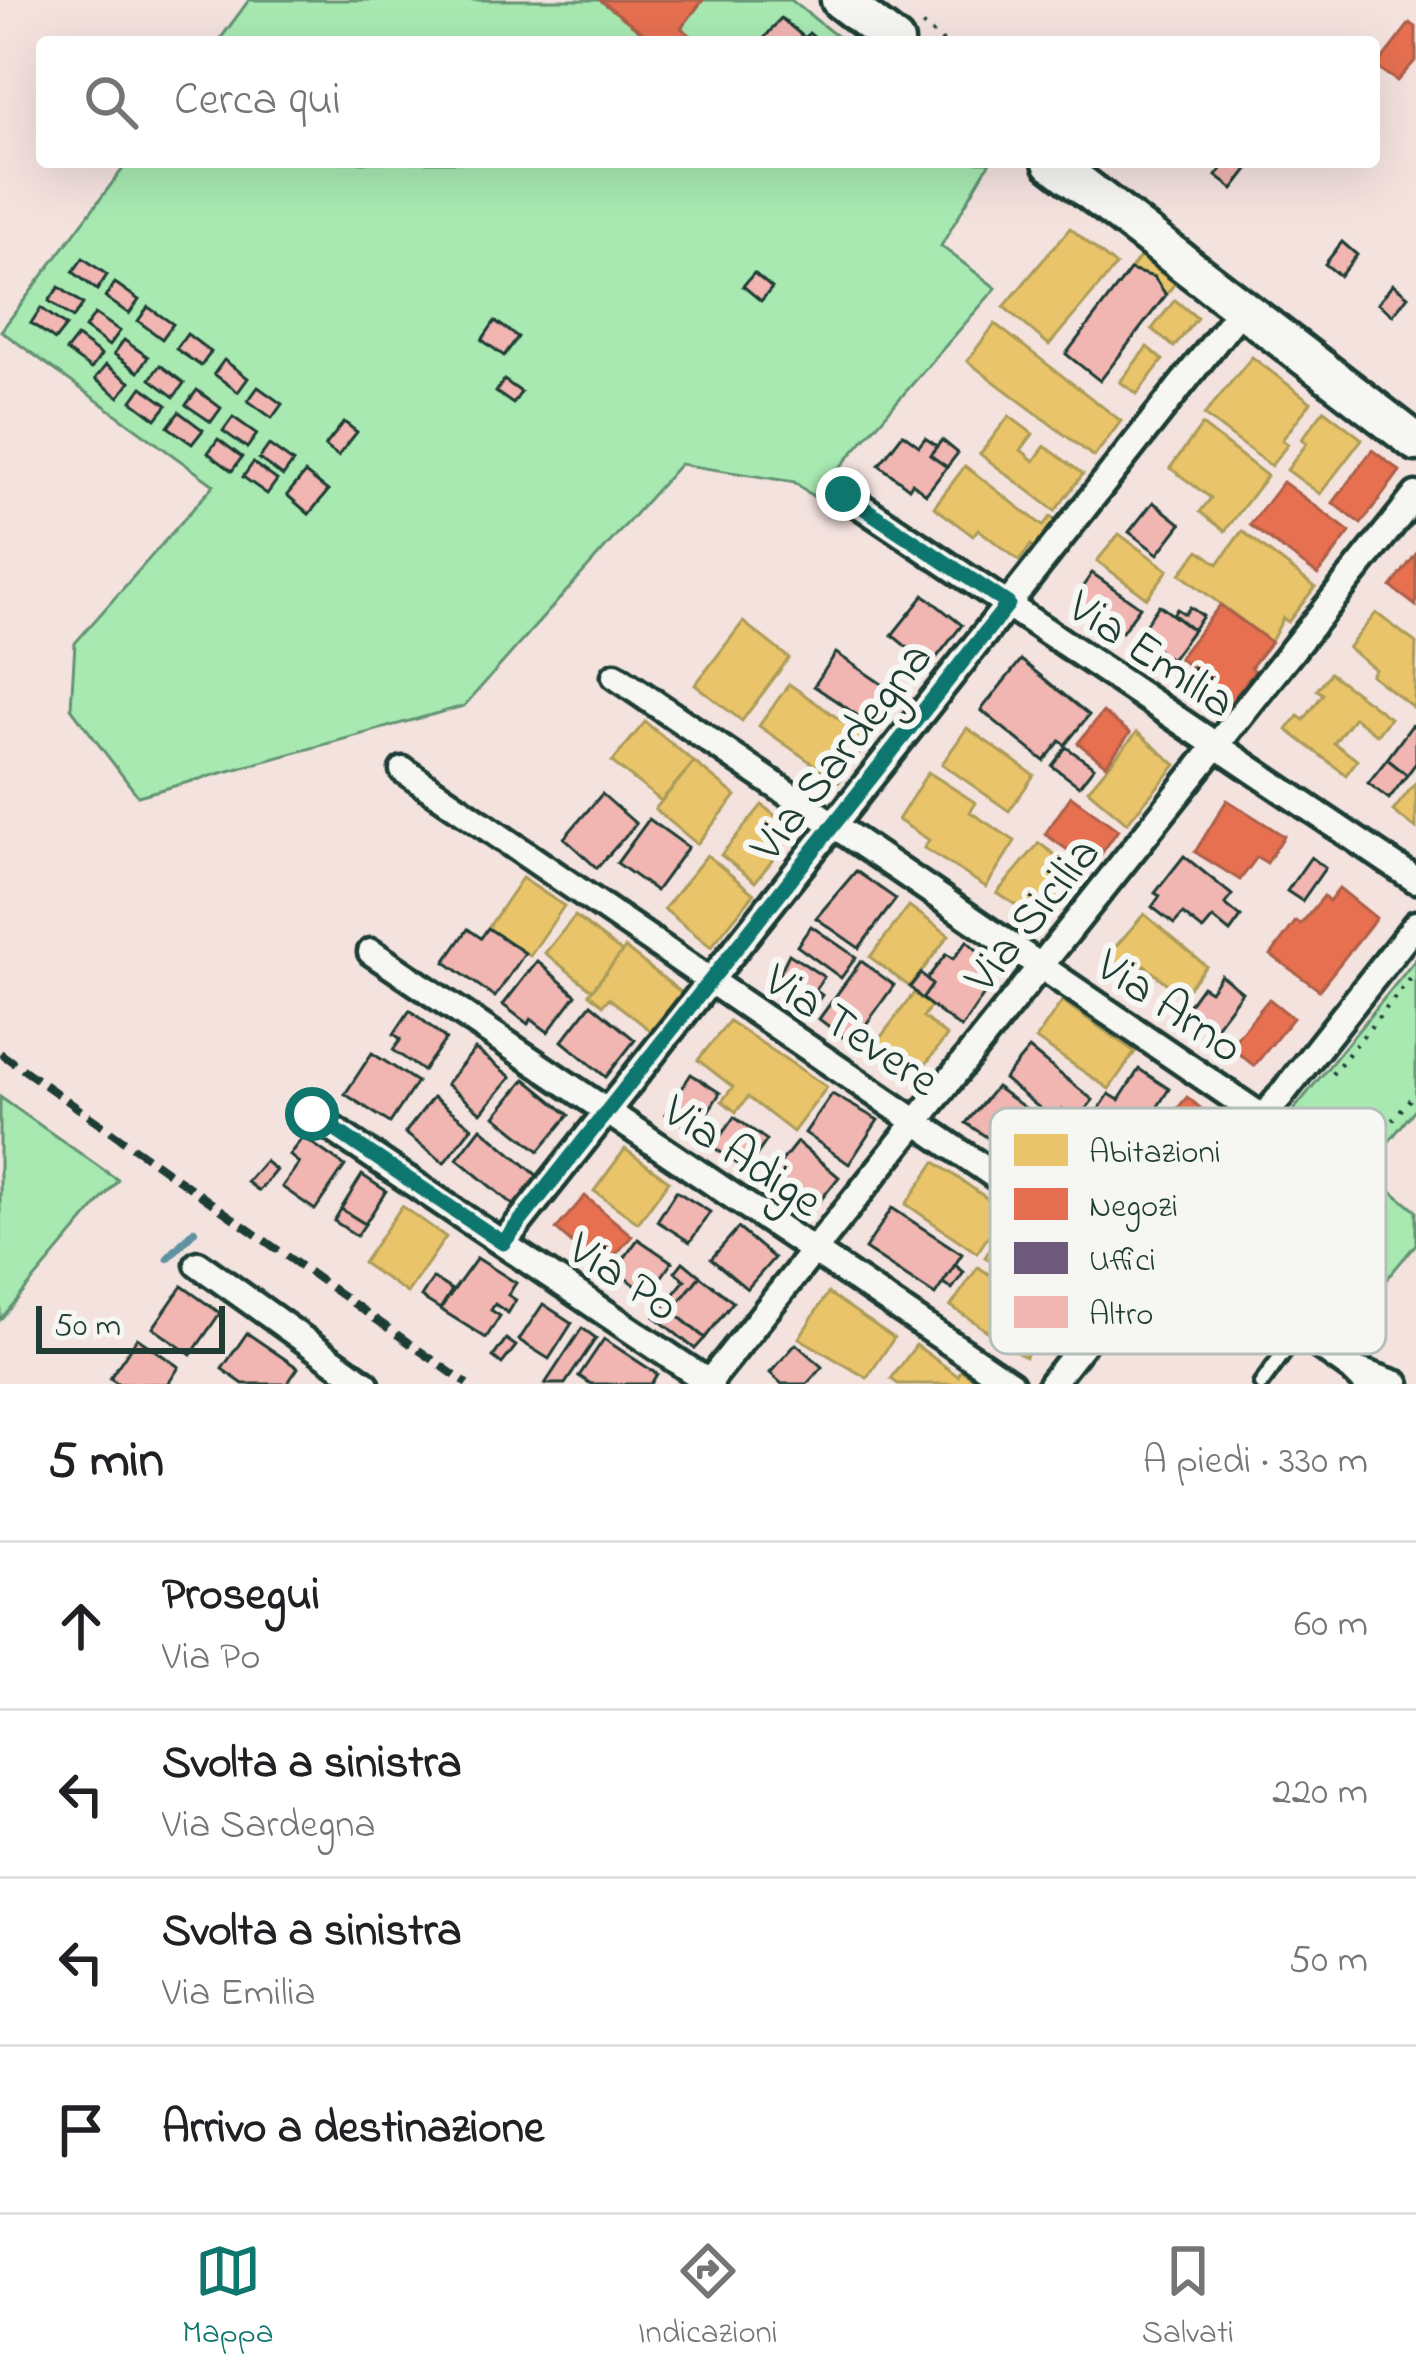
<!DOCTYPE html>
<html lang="it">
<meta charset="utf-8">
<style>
:root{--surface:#fff;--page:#f2f2f2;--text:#202124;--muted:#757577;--line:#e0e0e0;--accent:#0f766e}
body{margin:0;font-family:"Indie Flower",sans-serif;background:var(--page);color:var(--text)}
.scale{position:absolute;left:36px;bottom:30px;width:189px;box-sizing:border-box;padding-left:12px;border:6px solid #1f3d34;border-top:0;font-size:33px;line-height:42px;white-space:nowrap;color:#1f3d34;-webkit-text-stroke:9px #f6f6f2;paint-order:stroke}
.stop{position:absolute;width:36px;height:36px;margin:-27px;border:9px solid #0f766e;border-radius:50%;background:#fff}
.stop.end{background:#0f766e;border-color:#fff;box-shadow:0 3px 12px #0008}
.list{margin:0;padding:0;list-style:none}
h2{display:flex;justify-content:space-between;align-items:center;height:156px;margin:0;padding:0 48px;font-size:51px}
h2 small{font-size:39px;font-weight:400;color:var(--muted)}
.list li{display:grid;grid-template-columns:78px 1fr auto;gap:36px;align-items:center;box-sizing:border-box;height:168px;padding:0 48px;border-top:3px solid var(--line)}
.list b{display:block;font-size:45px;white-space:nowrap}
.list p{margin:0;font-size:39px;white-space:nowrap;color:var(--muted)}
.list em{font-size:39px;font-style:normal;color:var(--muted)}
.icon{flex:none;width:66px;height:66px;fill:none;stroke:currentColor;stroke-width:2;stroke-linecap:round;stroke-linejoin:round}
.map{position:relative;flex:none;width:1416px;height:1384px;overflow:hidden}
.search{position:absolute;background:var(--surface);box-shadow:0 12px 48px #0002;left:36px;right:36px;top:36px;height:132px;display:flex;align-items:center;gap:30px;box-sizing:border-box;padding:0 42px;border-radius:12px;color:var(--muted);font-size:45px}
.sheet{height:828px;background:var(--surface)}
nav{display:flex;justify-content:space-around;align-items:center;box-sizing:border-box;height:168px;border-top:3px solid var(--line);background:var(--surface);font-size:33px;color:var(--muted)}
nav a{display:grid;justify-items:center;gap:6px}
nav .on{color:var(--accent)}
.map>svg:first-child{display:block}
.green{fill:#a8e9b2;stroke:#649373;stroke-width:3}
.homes{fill:#e9c46a;stroke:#ac9c5a;stroke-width:3}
.shops{fill:#e76f51;stroke:#ab6048;stroke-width:3}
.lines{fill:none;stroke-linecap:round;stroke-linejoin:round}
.stream{stroke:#5f92a1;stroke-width:8}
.building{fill:#f1b5b2;stroke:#1f3d34;stroke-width:3}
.lane-casing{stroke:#1f3d34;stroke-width:21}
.street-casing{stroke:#1f3d34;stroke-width:33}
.secondary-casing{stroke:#1f3d34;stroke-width:45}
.path{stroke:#1f3d34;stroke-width:4.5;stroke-dasharray:3 9;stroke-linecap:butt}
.lane{stroke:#f6f6f2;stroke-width:12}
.street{stroke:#f6f6f2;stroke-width:24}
.secondary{stroke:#f6f6f2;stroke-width:36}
.rail{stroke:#1f3d34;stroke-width:8;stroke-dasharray:18 9;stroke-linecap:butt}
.route{stroke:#0f766e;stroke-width:15}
.labels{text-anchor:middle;stroke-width:12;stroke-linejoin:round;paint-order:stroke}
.street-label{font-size:48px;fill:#1f3d34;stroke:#f6f6f2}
.key{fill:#f6f6f2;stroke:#b6beb9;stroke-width:3}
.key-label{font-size:33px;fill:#1f3d34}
</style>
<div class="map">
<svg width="1416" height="1384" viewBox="0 0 1416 1384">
<rect width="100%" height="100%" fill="#f4e2df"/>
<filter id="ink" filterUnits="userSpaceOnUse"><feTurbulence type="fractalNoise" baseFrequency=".00833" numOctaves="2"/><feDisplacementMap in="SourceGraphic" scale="24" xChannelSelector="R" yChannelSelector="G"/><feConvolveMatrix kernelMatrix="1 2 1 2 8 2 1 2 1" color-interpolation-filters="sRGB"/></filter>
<g filter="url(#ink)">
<g class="green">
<path d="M 249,0 L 600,0 L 655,42 L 218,42 Z"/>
<path d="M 703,0 L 791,0 L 844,42 L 689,42 L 681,28 Z"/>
<path d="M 128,162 L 990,162 L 941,246 L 996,288 L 814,497 L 794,482 L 680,464 L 464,706 L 138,796 L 71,708 L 75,643 L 214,485 L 1,331 Z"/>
<path d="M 1416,959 L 1416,1108 L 1366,1170 L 1416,1211 L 1416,1244 L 1343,1331 C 1281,1288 1212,1252 1249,1165 Z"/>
<path d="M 0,1097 L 118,1180 L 0,1320 Z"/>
</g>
<g class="homes">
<path d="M 1070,228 L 1116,266 L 1049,345 L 1004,307 Z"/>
<path d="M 1141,256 L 1175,283 L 1166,295 L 1154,277 L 1130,270 Z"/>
<path d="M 1175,300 L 1197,318 L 1174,347 L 1152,329 Z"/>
<path d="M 995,324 L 1121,421 L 1094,457 L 967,361 Z"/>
<path d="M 1147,347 L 1163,360 L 1137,394 L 1120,382 Z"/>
<path d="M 1252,357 L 1311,402 L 1282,440 L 1288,444 L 1271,466 L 1204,415 Z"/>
<path d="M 1324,410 L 1362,439 L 1320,494 L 1287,470 L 1307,443 L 1302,439 Z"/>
<path d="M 1009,416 L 1033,434 L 1021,450 L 1034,461 L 1045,446 L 1083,474 L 1055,511 L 980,454 Z"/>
<path d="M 1202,425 L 1267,476 L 1225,531 L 1200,512 L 1211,498 L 1170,468 Z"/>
<path d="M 965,466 L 1043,526 L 1050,517 L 1062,525 L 1041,552 L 1031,545 L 1019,561 L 978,529 L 973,536 L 934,507 Z"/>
<path d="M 1242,531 L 1315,587 L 1288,622 L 1283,618 L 1271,642 L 1180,574 L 1199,550 L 1218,564 Z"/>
<path d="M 1119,534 L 1168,570 L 1147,598 L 1097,561 Z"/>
<path d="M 1376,613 L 1416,643 L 1414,708 L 1371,675 L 1375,669 L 1348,648 Z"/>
<path d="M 743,622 L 789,658 L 742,721 L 695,685 Z"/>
<path d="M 1330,673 L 1390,718 L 1377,735 L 1354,717 L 1334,743 L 1357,760 L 1346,775 L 1287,730 L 1298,716 L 1304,720 L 1323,694 L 1317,690 Z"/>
<path d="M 789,684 L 869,740 L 839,782 L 759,726 Z"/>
<path d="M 645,722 L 694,762 L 661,801 L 612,762 Z"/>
<path d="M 967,728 L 1034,775 L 1009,811 L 942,764 Z"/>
<path d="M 1137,732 L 1176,765 L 1127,823 L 1088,790 Z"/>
<path d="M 694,762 L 736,796 L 697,844 L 655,809 Z"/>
<path d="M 928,772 L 976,803 L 970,812 L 1015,841 L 986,887 L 924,848 L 929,840 L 898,820 Z"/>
<path d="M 1416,782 L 1416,829 L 1393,811 Z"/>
<path d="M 762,805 L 795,832 L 755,882 L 721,855 Z"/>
<path d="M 1039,843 L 1081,874 L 1041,921 L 997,893 Z"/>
<path d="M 707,855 L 754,894 L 711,947 L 664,909 Z"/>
<path d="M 522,878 L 564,906 L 530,956 L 488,928 Z"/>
<path d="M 909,906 L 949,935 L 910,987 L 870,957 Z"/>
<path d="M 1144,914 L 1206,966 L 1182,996 L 1145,966 L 1131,984 L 1103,961 Z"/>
<path d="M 575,916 L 622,952 L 592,990 L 545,953 Z"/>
<path d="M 625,948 L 682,993 L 651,1031 L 609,998 L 603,1005 L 589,994 Z"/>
<path d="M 914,993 L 931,1006 L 923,1017 L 947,1036 L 913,1081 L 871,1050 Z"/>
<path d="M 1062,1001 L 1135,1052 L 1109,1089 L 1036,1039 Z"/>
<path d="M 729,1021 L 827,1087 L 793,1132 L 748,1097 L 736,1112 L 722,1101 L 733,1087 L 698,1060 Z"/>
<path d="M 625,1149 L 669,1181 L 638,1223 L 594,1191 Z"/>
<path d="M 935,1162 L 1005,1211 L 977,1253 L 906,1204 Z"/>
<path d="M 402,1206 L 446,1237 L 407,1293 L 363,1263 Z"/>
<path d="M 1014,1214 L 1093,1268 L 1064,1310 L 985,1257 Z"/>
<path d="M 978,1267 L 1054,1317 L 1025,1357 L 951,1306 Z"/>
<path d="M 828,1293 L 894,1338 L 867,1378 L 799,1338 Z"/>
<path d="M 916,1345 L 958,1376 L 961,1370 L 981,1384 L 898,1384 L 891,1379 Z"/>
</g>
<g class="shops">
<path d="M 600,0 L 703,0 L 681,28 L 693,37 L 689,42 L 655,42 Z"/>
<path d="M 1410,23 L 1416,27 L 1416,60 L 1397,81 L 1376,67 Z"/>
<path d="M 1372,450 L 1400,471 L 1361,524 L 1333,503 Z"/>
<path d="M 1283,482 L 1350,532 L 1318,575 L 1250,525 Z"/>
<path d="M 1416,554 L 1416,606 L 1391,587 Z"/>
<path d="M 1220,605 L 1271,642 L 1251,667 L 1255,671 L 1228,706 L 1193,679 L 1198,673 L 1179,658 Z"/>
<path d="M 1103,712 L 1130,733 L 1106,765 L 1078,743 Z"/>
<path d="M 1071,796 L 1118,830 L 1092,867 L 1045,834 Z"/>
<path d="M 1227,800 L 1284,836 L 1267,863 L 1257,857 L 1240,880 L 1195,852 Z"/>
<path d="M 1339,888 L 1376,918 L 1319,990 L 1271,955 L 1296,921 L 1301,924 L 1324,896 L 1329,901 Z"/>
<path d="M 1269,999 L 1293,1018 L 1254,1066 L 1230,1046 Z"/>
<path d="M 1187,1097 L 1210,1116 L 1196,1132 L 1200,1135 L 1172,1169 L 1146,1146 Z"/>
<path d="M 585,1196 L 632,1236 L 602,1270 L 556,1229 Z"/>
</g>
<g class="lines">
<path class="stream" d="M 168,1258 L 194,1231"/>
</g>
<g class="building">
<path d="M 781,18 L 805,38 L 809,33 L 820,42 L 761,42 Z"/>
<path d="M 1227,162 L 1241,162 L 1249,168 L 1233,189 L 1216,176 Z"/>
<path d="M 1342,242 L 1357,255 L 1340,276 L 1325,264 Z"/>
<path d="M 83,258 L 107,275 L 97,290 L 73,272 Z"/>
<path d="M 1130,270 L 1154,277 L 1166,295 L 1100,381 L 1066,354 Z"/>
<path d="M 754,273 L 772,288 L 761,301 L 743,286 Z"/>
<path d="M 115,283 L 139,300 L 129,314 L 105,297 Z"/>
<path d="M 1393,284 L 1408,296 L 1393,315 L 1378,303 Z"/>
<path d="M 59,287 L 83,304 L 73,318 L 49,301 Z"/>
<path d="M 148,307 L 173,324 L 162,339 L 138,321 Z"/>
<path d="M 41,308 L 66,326 L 55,340 L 31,323 Z"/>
<path d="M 95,314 L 120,331 L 109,346 L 85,328 Z"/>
<path d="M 495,321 L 518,337 L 504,356 L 482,340 Z"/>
<path d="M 187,334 L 211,352 L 201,366 L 176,349 Z"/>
<path d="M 77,337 L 101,355 L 91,369 L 66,351 Z"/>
<path d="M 124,340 L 148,357 L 138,372 L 114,354 Z"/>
<path d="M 224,360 L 248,378 L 238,392 L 214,374 Z"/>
<path d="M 106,365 L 130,382 L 119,397 L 95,379 Z"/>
<path d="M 160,365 L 184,383 L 174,397 L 150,379 Z"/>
<path d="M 504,380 L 521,392 L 513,404 L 496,392 Z"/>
<path d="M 142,387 L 167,405 L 156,419 L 132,401 Z"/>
<path d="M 258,387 L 282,404 L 272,418 L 248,401 Z"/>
<path d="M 197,390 L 221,408 L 211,422 L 186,405 Z"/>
<path d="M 179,412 L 203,430 L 192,444 L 168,427 Z"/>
<path d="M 233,417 L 257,434 L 247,448 L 223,431 Z"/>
<path d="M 344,422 L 357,432 L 338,456 L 325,446 Z"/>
<path d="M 903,434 L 919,446 L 925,438 L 937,446 L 930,455 L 947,467 L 926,494 L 912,483 L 909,488 L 879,465 Z"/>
<path d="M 218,439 L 242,457 L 232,471 L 208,453 Z"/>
<path d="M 942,440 L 958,453 L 947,467 L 930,455 Z"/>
<path d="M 269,445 L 293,462 L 283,476 L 259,459 Z"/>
<path d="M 253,463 L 277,480 L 267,494 L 243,477 Z"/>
<path d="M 305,473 L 328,491 L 309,514 L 287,495 Z"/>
<path d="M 1153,502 L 1181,524 L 1158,554 L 1129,532 Z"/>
<path d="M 1092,573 L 1140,607 L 1122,632 L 1075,598 Z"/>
<path d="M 924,595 L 962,625 L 930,666 L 892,635 Z"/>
<path d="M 1159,605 L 1193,630 L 1171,660 L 1138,635 Z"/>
<path d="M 1190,607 L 1203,616 L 1193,630 L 1173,614 L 1177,609 L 1185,614 Z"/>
<path d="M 836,653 L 898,695 L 876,728 L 814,686 Z"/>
<path d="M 1021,660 L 1089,715 L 1065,745 L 1060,741 L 1044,761 L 981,710 Z"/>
<path d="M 1412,725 L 1416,728 L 1416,763 L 1407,775 L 1387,759 Z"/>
<path d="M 1066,747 L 1094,767 L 1079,786 L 1052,766 Z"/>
<path d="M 1387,759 L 1407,775 L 1389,799 L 1368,783 Z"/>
<path d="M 602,794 L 636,824 L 597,868 L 564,838 Z"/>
<path d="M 649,819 L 688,847 L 656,891 L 617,863 Z"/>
<path d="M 1184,856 L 1232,895 L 1225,904 L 1241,917 L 1230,932 L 1213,918 L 1203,930 L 1183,914 L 1174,924 L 1152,907 L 1160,896 L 1155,893 Z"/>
<path d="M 1311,857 L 1325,868 L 1302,901 L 1287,891 Z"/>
<path d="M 856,871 L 896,899 L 859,948 L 816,918 Z"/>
<path d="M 811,926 L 856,957 L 841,978 L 797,946 Z"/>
<path d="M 488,928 L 525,953 L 495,997 L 445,962 L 468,929 L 481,938 Z"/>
<path d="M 967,941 L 1000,971 L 961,1028 L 922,999 L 932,985 L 926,980 L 946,954 L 953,959 Z"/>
<path d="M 789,954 L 824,977 L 815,990 L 822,995 L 810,1012 L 773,987 Z"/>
<path d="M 537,961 L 576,995 L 548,1032 L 531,1019 L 528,1024 L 503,1005 Z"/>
<path d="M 861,961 L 894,985 L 852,1044 L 819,1019 Z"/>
<path d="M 921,973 L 932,985 L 922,999 L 910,987 Z"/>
<path d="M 1221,975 L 1242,992 L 1212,1032 L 1184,1011 L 1202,986 L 1210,991 Z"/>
<path d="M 591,1004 L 635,1040 L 606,1077 L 562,1041 Z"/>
<path d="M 410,1010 L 446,1039 L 423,1071 L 393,1050 L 401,1039 L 394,1034 Z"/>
<path d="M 475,1049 L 511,1077 L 481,1113 L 446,1084 Z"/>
<path d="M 1029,1049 L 1093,1100 L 1076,1121 L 1062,1109 L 1054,1120 L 1004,1079 Z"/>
<path d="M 372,1053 L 417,1082 L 390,1123 L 345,1094 Z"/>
<path d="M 1139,1069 L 1169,1089 L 1141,1133 L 1123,1121 L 1119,1127 L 1097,1112 L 1109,1094 L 1119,1100 Z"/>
<path d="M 691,1074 L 720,1093 L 695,1132 L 665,1114 Z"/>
<path d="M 525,1079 L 569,1115 L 539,1151 L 495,1116 Z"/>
<path d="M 996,1087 L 1063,1135 L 1051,1151 L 1059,1157 L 1042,1175 L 966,1123 Z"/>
<path d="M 832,1094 L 878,1120 L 849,1164 L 805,1133 Z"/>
<path d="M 433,1097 L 472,1127 L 444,1163 L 405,1133 Z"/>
<path d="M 734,1117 L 767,1140 L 746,1170 L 713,1147 Z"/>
<path d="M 481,1128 L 539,1177 L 514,1206 L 457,1159 Z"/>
<path d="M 303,1137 L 345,1166 L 315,1210 L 282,1187 L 299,1163 L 289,1155 Z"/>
<path d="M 797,1142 L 839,1177 L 808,1216 L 765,1182 Z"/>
<path d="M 265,1161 L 276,1170 L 259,1191 L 247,1182 Z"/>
<path d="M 362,1175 L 386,1191 L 365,1224 L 341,1209 Z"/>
<path d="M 676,1191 L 710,1212 L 690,1242 L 657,1221 Z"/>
<path d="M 892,1208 L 962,1254 L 935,1295 L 865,1249 Z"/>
<path d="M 341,1209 L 365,1224 L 357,1236 L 334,1221 Z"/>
<path d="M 738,1228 L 774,1258 L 747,1289 L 711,1259 Z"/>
<path d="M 638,1239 L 672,1262 L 649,1295 L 615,1271 Z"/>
<path d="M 477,1258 L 516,1283 L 508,1295 L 516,1300 L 508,1313 L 495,1304 L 491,1310 L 500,1316 L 486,1338 L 440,1309 Z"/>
<path d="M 683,1262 L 700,1276 L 672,1311 L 705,1338 L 695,1349 L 655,1317 L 685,1280 L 675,1272 Z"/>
<path d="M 955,1265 L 964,1272 L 952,1289 L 943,1283 Z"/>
<path d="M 700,1276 L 733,1302 L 705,1338 L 672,1311 Z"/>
<path d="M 433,1278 L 452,1290 L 440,1309 L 421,1297 Z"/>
<path d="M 182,1286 L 220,1313 L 191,1355 L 153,1328 Z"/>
<path d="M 543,1304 L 572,1323 L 549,1359 L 519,1340 Z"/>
<path d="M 582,1328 L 596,1338 L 565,1384 L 545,1384 Z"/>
<path d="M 247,1333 L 298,1368 L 287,1384 L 243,1384 L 222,1369 Z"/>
<path d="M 137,1338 L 179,1367 L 168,1384 L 119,1384 L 110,1378 Z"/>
<path d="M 506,1339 L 516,1346 L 502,1364 L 493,1357 Z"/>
<path d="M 604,1339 L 657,1374 L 651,1384 L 591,1384 L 579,1376 Z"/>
<path d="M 796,1344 L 822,1367 L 807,1384 L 782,1384 L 770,1373 Z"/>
</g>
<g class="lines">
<g class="lane-casing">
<path id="lane" d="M 1261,1384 L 1299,1332"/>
</g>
<g class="street-casing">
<g id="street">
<path d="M 843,494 L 1416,880"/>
<path d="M 615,676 L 1262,1117"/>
<path d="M 403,770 L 1138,1274"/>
<path d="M 371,952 L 1011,1384"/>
<path d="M 312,1115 L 711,1384"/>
<path d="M 1216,1180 L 1213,1220 L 1238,1284"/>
<path d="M 503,1243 L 1242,308"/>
<path d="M 1195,1251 L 1242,1291 L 1352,1369 L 1367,1384"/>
<path d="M 198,1264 L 366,1384"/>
<path d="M 1354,1369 L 1397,1384"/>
<path d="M 709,1382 L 1416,495"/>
<path d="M 1051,1384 L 1172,1231 L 1175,1218 L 1192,1208 L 1416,924"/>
</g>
</g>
<g class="secondary-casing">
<g id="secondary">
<path d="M 840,0 L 895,42"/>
<path d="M 1052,162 L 1416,442"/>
</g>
</g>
<g class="path">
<path d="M 922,25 L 944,42"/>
<path d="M 1332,1074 L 1416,972"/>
<path d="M 1251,1177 C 1235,1209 1251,1239 1268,1267 L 1262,1276"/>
<path d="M 1269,1267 L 1416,1092"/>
</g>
<use href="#lane" class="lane"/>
<use href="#street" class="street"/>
<use href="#secondary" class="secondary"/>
<path class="rail" d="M 0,1053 L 467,1384"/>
</g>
</g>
<g class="lines" filter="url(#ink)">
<path class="route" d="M 312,1114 L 503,1243 L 1008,604 L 843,494"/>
</g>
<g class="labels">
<g class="street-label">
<text transform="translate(1153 652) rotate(34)" y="17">Via Emilia</text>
<text transform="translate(839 750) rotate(-52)" y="17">Via Sardegna</text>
<text transform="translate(1030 913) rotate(-51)" y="17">Via Sicilia</text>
<text transform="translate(1171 1004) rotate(34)" y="17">Via Arno</text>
<text transform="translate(853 1028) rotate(34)" y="17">Via Tevere</text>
<text transform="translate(744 1154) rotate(34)" y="17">Via Adige</text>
<text transform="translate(625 1275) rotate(34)" y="17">Via Po</text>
</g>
</g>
<rect x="990" y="1108" width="396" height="246" rx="18" class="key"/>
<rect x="1014" y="1134" width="54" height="32" fill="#e9c46a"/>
<rect x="1014" y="1188" width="54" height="32" fill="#e76f51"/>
<rect x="1014" y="1242" width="54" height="32" fill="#6d597a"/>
<rect x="1014" y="1296" width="54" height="32" fill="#f1b5b2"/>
<g class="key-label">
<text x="1089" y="1162">Abitazioni</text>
<text x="1089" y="1216">Negozi</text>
<text x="1089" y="1270">Uffici</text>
<text x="1089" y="1324">Altro</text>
</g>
</svg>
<div class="scale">50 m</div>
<div class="stop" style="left:312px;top:1114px"></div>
<div class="stop end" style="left:843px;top:494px"></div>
<div class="search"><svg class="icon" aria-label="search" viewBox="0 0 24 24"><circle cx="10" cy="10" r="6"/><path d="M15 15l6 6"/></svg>Cerca qui</div>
</div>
<section class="sheet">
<h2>5 min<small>A piedi · 330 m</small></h2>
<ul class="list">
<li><svg class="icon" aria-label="ahead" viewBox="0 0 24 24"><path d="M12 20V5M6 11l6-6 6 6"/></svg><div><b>Prosegui</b><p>Via Po</p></div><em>60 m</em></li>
<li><svg class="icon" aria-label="left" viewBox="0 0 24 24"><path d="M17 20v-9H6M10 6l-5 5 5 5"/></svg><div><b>Svolta a sinistra</b><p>Via Sardegna</p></div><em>220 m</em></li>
<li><svg class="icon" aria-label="left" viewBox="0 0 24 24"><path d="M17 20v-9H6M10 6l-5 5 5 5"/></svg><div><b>Svolta a sinistra</b><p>Via Emilia</p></div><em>50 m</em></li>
<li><svg class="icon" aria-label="arrive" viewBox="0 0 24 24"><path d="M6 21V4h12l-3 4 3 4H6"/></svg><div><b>Arrivo a destinazione</b></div></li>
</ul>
</section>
<nav>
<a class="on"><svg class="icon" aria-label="map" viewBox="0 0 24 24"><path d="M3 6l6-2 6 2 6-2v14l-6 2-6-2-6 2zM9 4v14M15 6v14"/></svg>Mappa</a>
<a><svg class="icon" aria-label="directions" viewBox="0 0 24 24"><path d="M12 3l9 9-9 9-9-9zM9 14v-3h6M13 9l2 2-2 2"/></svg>Indicazioni</a>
<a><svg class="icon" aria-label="saved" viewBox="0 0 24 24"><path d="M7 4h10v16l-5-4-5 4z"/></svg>Salvati</a>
</nav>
